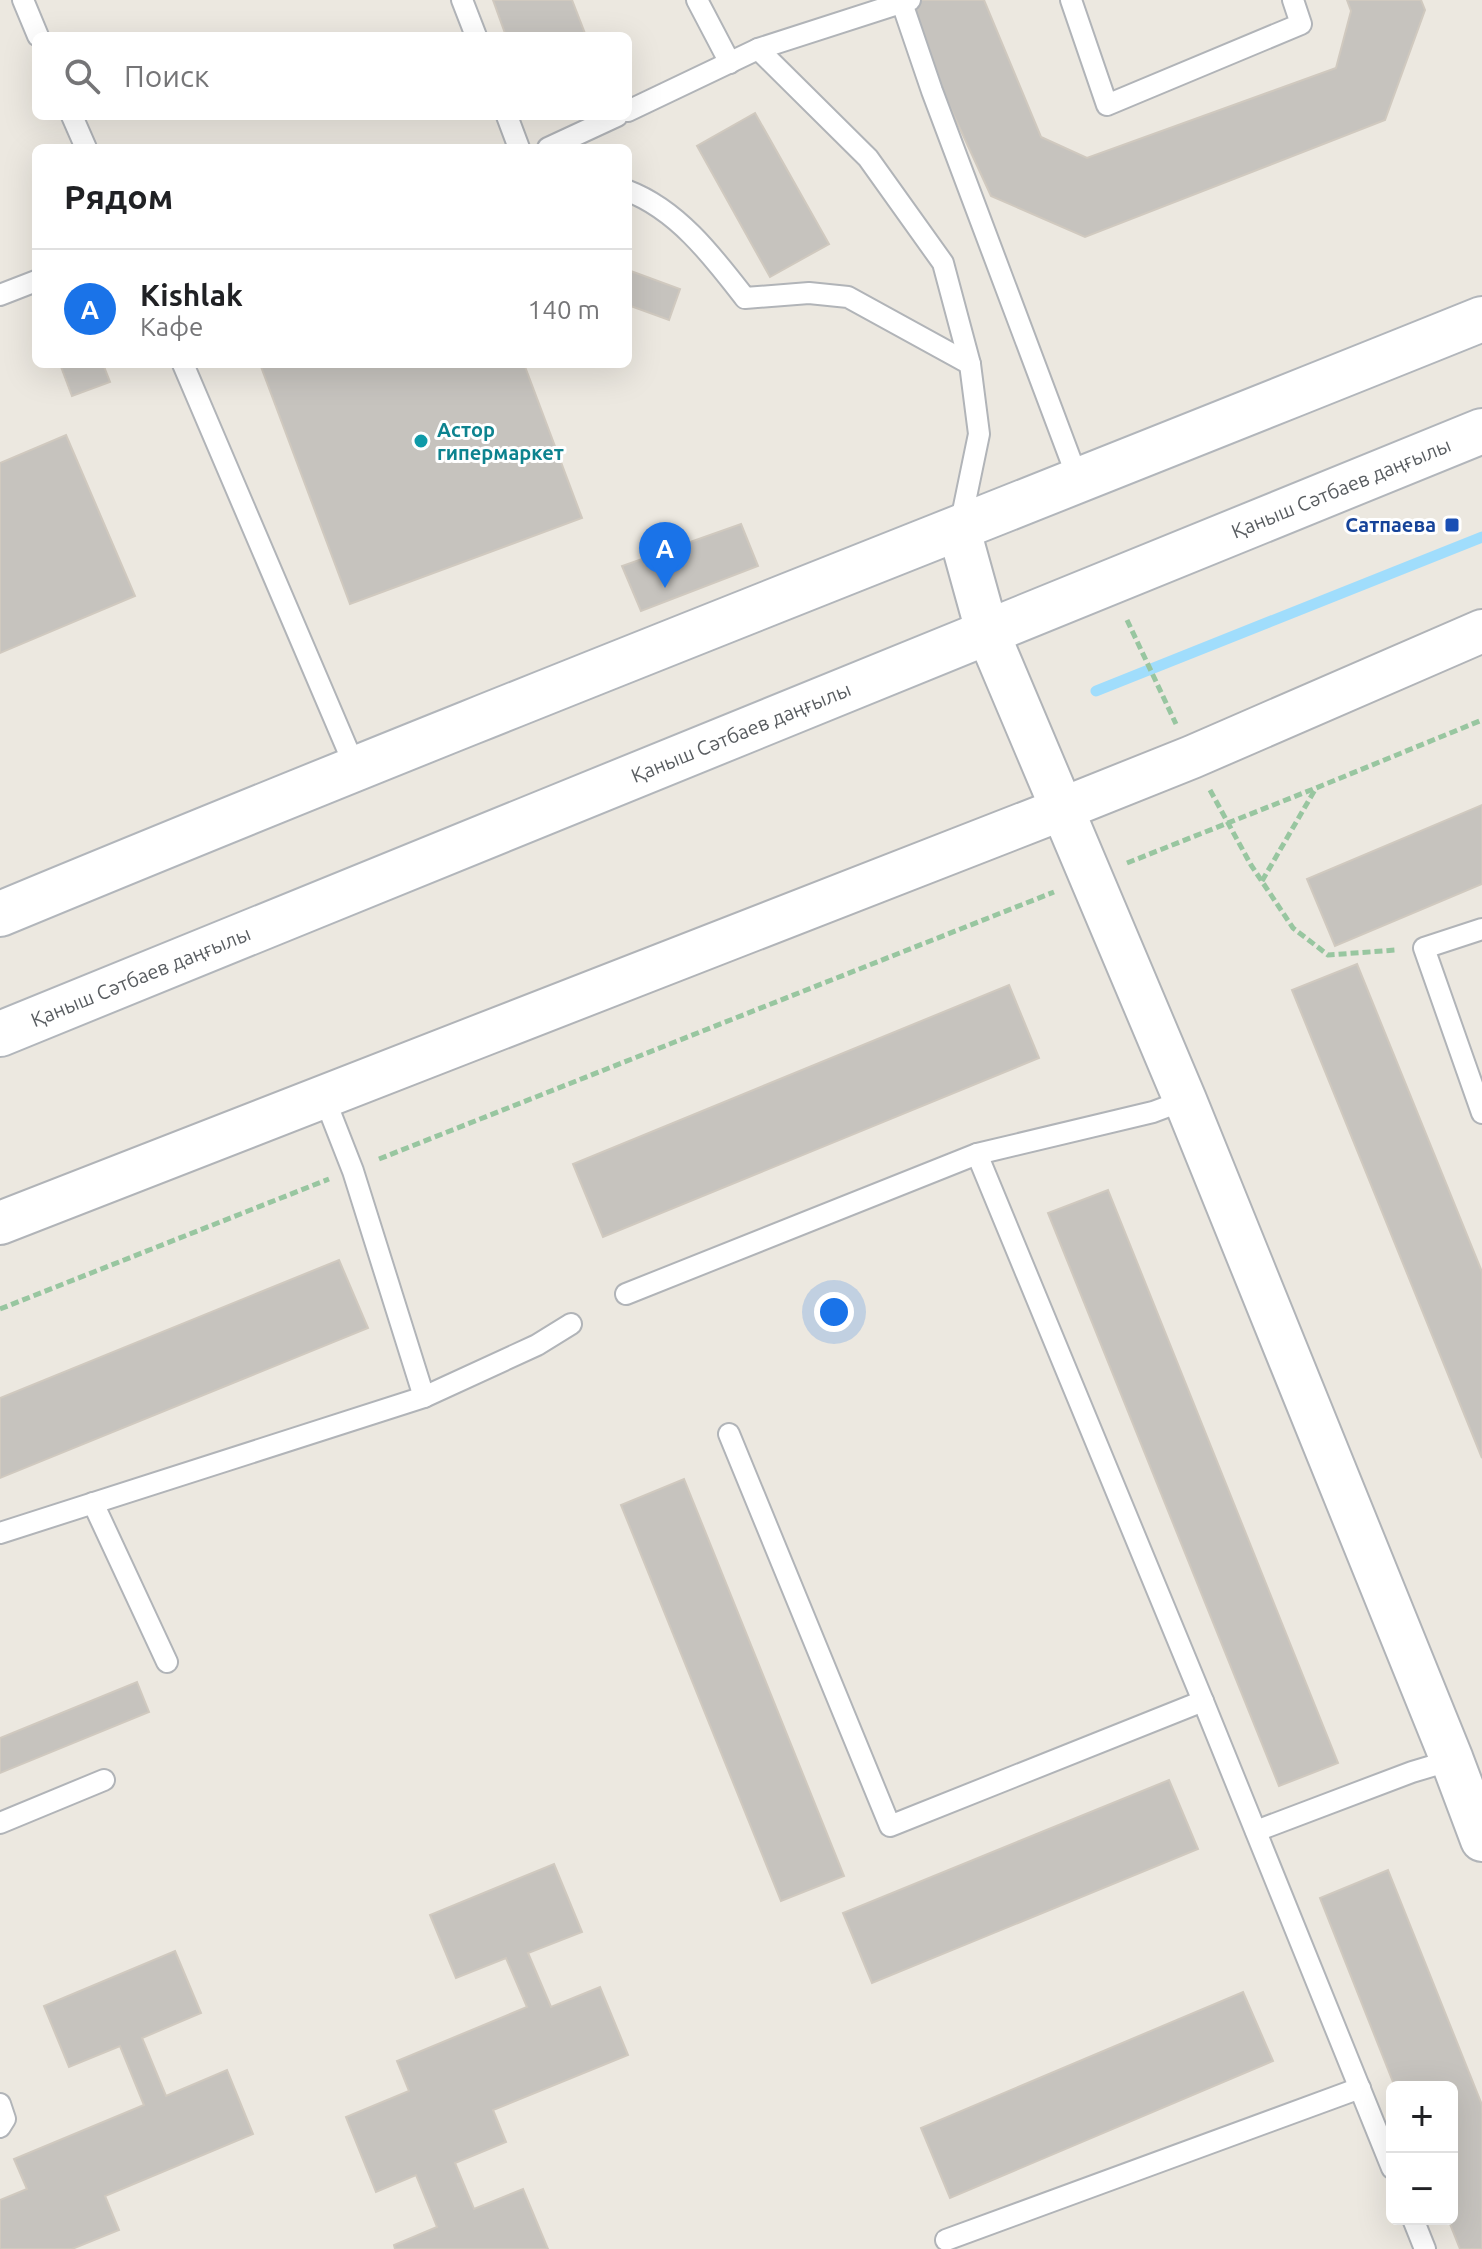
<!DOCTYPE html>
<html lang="ru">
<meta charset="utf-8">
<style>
:root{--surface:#fff;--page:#f2f2f2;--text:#202124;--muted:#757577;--line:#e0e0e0;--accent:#1a73e8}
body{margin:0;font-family:Ubuntu,sans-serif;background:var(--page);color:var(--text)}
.controls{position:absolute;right:24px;bottom:24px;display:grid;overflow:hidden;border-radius:12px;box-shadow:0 8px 32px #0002}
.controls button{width:72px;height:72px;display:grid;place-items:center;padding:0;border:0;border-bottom:2px solid var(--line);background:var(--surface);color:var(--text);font:40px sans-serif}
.you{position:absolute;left:834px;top:1312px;width:28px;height:28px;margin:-20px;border:6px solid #fff;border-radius:50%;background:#1a73e8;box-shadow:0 0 0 12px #1a73e833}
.badge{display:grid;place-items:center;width:52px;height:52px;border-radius:50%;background:var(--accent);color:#fff;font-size:26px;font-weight:700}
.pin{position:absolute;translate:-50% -66px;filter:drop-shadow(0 2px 4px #0008)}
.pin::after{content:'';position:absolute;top:42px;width:28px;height:24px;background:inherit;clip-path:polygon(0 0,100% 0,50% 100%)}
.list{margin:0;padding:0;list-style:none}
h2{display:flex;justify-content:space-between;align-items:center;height:104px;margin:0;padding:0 32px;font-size:34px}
h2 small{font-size:26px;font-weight:400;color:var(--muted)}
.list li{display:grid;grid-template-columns:52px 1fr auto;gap:24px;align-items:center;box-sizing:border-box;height:120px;padding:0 32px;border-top:2px solid var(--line)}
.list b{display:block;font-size:30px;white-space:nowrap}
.list p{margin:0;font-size:26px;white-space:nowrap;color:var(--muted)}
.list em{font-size:26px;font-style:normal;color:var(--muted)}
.icon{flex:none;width:44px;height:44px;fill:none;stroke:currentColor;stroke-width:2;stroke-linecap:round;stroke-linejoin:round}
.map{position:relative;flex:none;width:1482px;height:2249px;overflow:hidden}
.search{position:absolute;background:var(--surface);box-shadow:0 8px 32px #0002;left:32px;top:32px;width:600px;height:88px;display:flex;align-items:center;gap:20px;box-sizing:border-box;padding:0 28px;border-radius:12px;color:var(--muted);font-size:30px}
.panel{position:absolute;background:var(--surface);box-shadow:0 8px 32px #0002;left:32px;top:144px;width:600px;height:224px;border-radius:12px}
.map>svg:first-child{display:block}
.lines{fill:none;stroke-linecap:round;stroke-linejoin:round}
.stream{stroke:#a0ddfc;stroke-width:11}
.building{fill:#c6c3be;stroke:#d0c9bf;stroke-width:2}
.lane-casing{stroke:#b1b4b8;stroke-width:24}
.street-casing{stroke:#b1b4b8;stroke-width:46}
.secondary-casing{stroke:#b2b6bb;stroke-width:48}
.path{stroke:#98c6a0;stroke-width:5;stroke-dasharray:8 4;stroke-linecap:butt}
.lane{stroke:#fff;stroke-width:20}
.street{stroke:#fff;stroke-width:42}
.secondary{stroke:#fff;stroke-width:44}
.culture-dot{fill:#0f9aa8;stroke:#fff;stroke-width:3}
.transit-dot{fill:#1a4fb4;stroke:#fff;stroke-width:3}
.labels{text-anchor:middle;stroke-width:6;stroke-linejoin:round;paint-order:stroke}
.culture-label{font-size:20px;font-weight:bold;fill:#0d838f;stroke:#fff;text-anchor:start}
.street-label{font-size:20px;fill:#595d61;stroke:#fff}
.transit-label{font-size:20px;font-weight:bold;fill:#164399;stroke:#fff;text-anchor:end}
</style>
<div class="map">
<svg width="1482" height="2249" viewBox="0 0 1482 2249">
<rect width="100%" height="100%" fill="#ece8e0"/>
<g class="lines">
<path class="stream" d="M 1096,691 L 1482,537"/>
</g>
<g class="building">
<path d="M 493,0 L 572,0 L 586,36 L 506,36 Z"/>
<path d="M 913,0 L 984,0 L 1041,137 L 1087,158 L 1336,68 L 1351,11 L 1347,0 L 1421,0 L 1425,10 L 1385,120 L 1085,237 L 991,196 L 902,3 Z"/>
<path d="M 755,113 L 829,244 L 770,277 L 697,146 Z"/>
<path d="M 628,270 L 680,289 L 669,320 L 628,305 Z"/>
<path d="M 60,364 L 103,364 L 110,382 L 72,396 Z"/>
<path d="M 260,364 L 524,364 L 582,518 L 350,604 Z"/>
<path d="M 66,435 L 135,596 L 0,653 L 0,463 Z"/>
<path d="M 741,524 L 758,566 L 641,611 L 622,566 Z"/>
<path d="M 1482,805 L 1482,884 L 1335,946 L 1307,879 Z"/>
<path d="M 1357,964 L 1482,1272 L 1482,1458 L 1292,990 Z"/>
<path d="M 1009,985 L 1039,1058 L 603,1237 L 573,1164 Z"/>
<path d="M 1108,1190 L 1338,1763 L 1279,1786 L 1048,1213 Z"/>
<path d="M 339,1260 L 368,1328 L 0,1478 L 0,1398 Z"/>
<path d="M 684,1479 L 844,1876 L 781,1901 L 621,1505 Z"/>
<path d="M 137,1682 L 149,1712 L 0,1773 L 0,1738 Z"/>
<path d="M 1169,1780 L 1198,1849 L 872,1983 L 843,1913 Z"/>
<path d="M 554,1864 L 582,1932 L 528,1953 L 551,2007 L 600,1987 L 628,2055 L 493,2110 L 506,2142 L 455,2163 L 474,2209 L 523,2189 L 548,2249 L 395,2249 L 394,2245 L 437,2227 L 416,2175 L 376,2192 L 346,2117 L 409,2091 L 397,2061 L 527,2007 L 506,1958 L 456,1978 L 430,1915 Z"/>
<path d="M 1388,1870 L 1482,2105 L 1482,2249 L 1460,2249 L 1448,2219 L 1452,2219 L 1452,2087 L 1395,2087 L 1320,1898 Z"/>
<path d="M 175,1951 L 201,2013 L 142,2038 L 166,2096 L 227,2070 L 253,2134 L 105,2196 L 119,2230 L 72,2249 L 0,2249 L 0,2200 L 27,2189 L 14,2159 L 144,2105 L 120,2046 L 69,2067 L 44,2006 Z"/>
<path d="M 1243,1992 L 1273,2061 L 950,2198 L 921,2128 Z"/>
</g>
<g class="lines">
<g class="lane-casing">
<g id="lane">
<path d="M 23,0 L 38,36"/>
<path d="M 462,0 L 476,36"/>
<path d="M 697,0 L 730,63"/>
<path d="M 1071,0 L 1107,105 L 1301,24 L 1293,0"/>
<path d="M 902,3 L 932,91 L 1079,482"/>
<path d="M 758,49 L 868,158 L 943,263 L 970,364 L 979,434 L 960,526"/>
<path d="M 628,111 L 758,49 L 910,0"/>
<path d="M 72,116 L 86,148"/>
<path d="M 507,116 L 519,148"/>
<path d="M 548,148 L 617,116"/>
<path d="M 628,191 C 678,210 714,258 745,298 L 809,293 L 848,297 L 970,364"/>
<path d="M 0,295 L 36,281"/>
<path d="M 183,364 L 355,767"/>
<path d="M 1482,929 L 1424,948 L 1482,1113"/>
<path d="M 324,1097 L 353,1171 L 424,1397"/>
<path d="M 977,1154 L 1203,1701 L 1392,2168"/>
<path d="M 626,1294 L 977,1154 L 1153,1112 L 1185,1100"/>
<path d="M 729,1434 L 890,1826 L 1203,1701"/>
<path d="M 93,1503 L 167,1662"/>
<path d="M 0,1533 L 424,1397 L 537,1345 L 571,1324"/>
<path d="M 0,1823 L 104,1780"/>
<path d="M 1256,1831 L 1412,1772 L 1452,1760"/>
<path d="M 0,2104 L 5,2119 L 0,2127"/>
<path d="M 1413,2219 L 1425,2249"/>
<path d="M 946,2240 L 1360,2088"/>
</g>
</g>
<g class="street-casing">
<g id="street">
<path d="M 959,530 L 987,631 L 1185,1100 L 1452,1760 L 1482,1840"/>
<path d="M 0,1223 L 1062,809 L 1192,757 L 1482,631"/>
</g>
</g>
<g class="secondary-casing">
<g id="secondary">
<path d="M 0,914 C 492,710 988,518 1482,319"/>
<path id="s1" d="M 0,1034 L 1482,431"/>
</g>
</g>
<g class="path">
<path d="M 1127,620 L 1176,724"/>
<path d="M 1210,790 L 1251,865 L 1293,928 L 1328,955 L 1396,950"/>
<path d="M 1127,863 L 1316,788"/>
<path d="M 1262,881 L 1316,788 L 1482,720"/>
<path d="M 379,1159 L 1054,892"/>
<path d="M 0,1309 L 329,1179"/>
</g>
<use href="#lane" class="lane"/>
<use href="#street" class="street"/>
<use href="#secondary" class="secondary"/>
</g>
<circle class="culture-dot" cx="421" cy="441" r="8"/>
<rect class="transit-dot" x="1444" y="517" width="16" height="16" rx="4"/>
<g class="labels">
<g class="culture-label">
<text x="437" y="437">Астор<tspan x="437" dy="23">гипермаркет</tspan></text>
</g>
<g class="street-label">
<text dy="7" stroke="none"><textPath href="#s1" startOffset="1448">Қаныш Сәтбаев даңғылы</textPath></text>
<text dy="7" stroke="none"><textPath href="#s1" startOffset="800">Қаныш Сәтбаев даңғылы</textPath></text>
<text dy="7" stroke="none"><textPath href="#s1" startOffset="152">Қаныш Сәтбаев даңғылы</textPath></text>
</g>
<g class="transit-label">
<text x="1436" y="532">Сатпаева</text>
</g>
</g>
</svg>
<div class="controls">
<button>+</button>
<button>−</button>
</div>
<div class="you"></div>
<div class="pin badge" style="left:665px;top:588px">A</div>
<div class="search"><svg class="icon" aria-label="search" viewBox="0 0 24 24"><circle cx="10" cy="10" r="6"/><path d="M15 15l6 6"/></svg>Поиск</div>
<section class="panel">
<h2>Рядом<small></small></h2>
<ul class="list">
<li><span class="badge">A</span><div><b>Kishlak</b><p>Кафе</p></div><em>140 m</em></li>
</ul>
</section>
</div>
